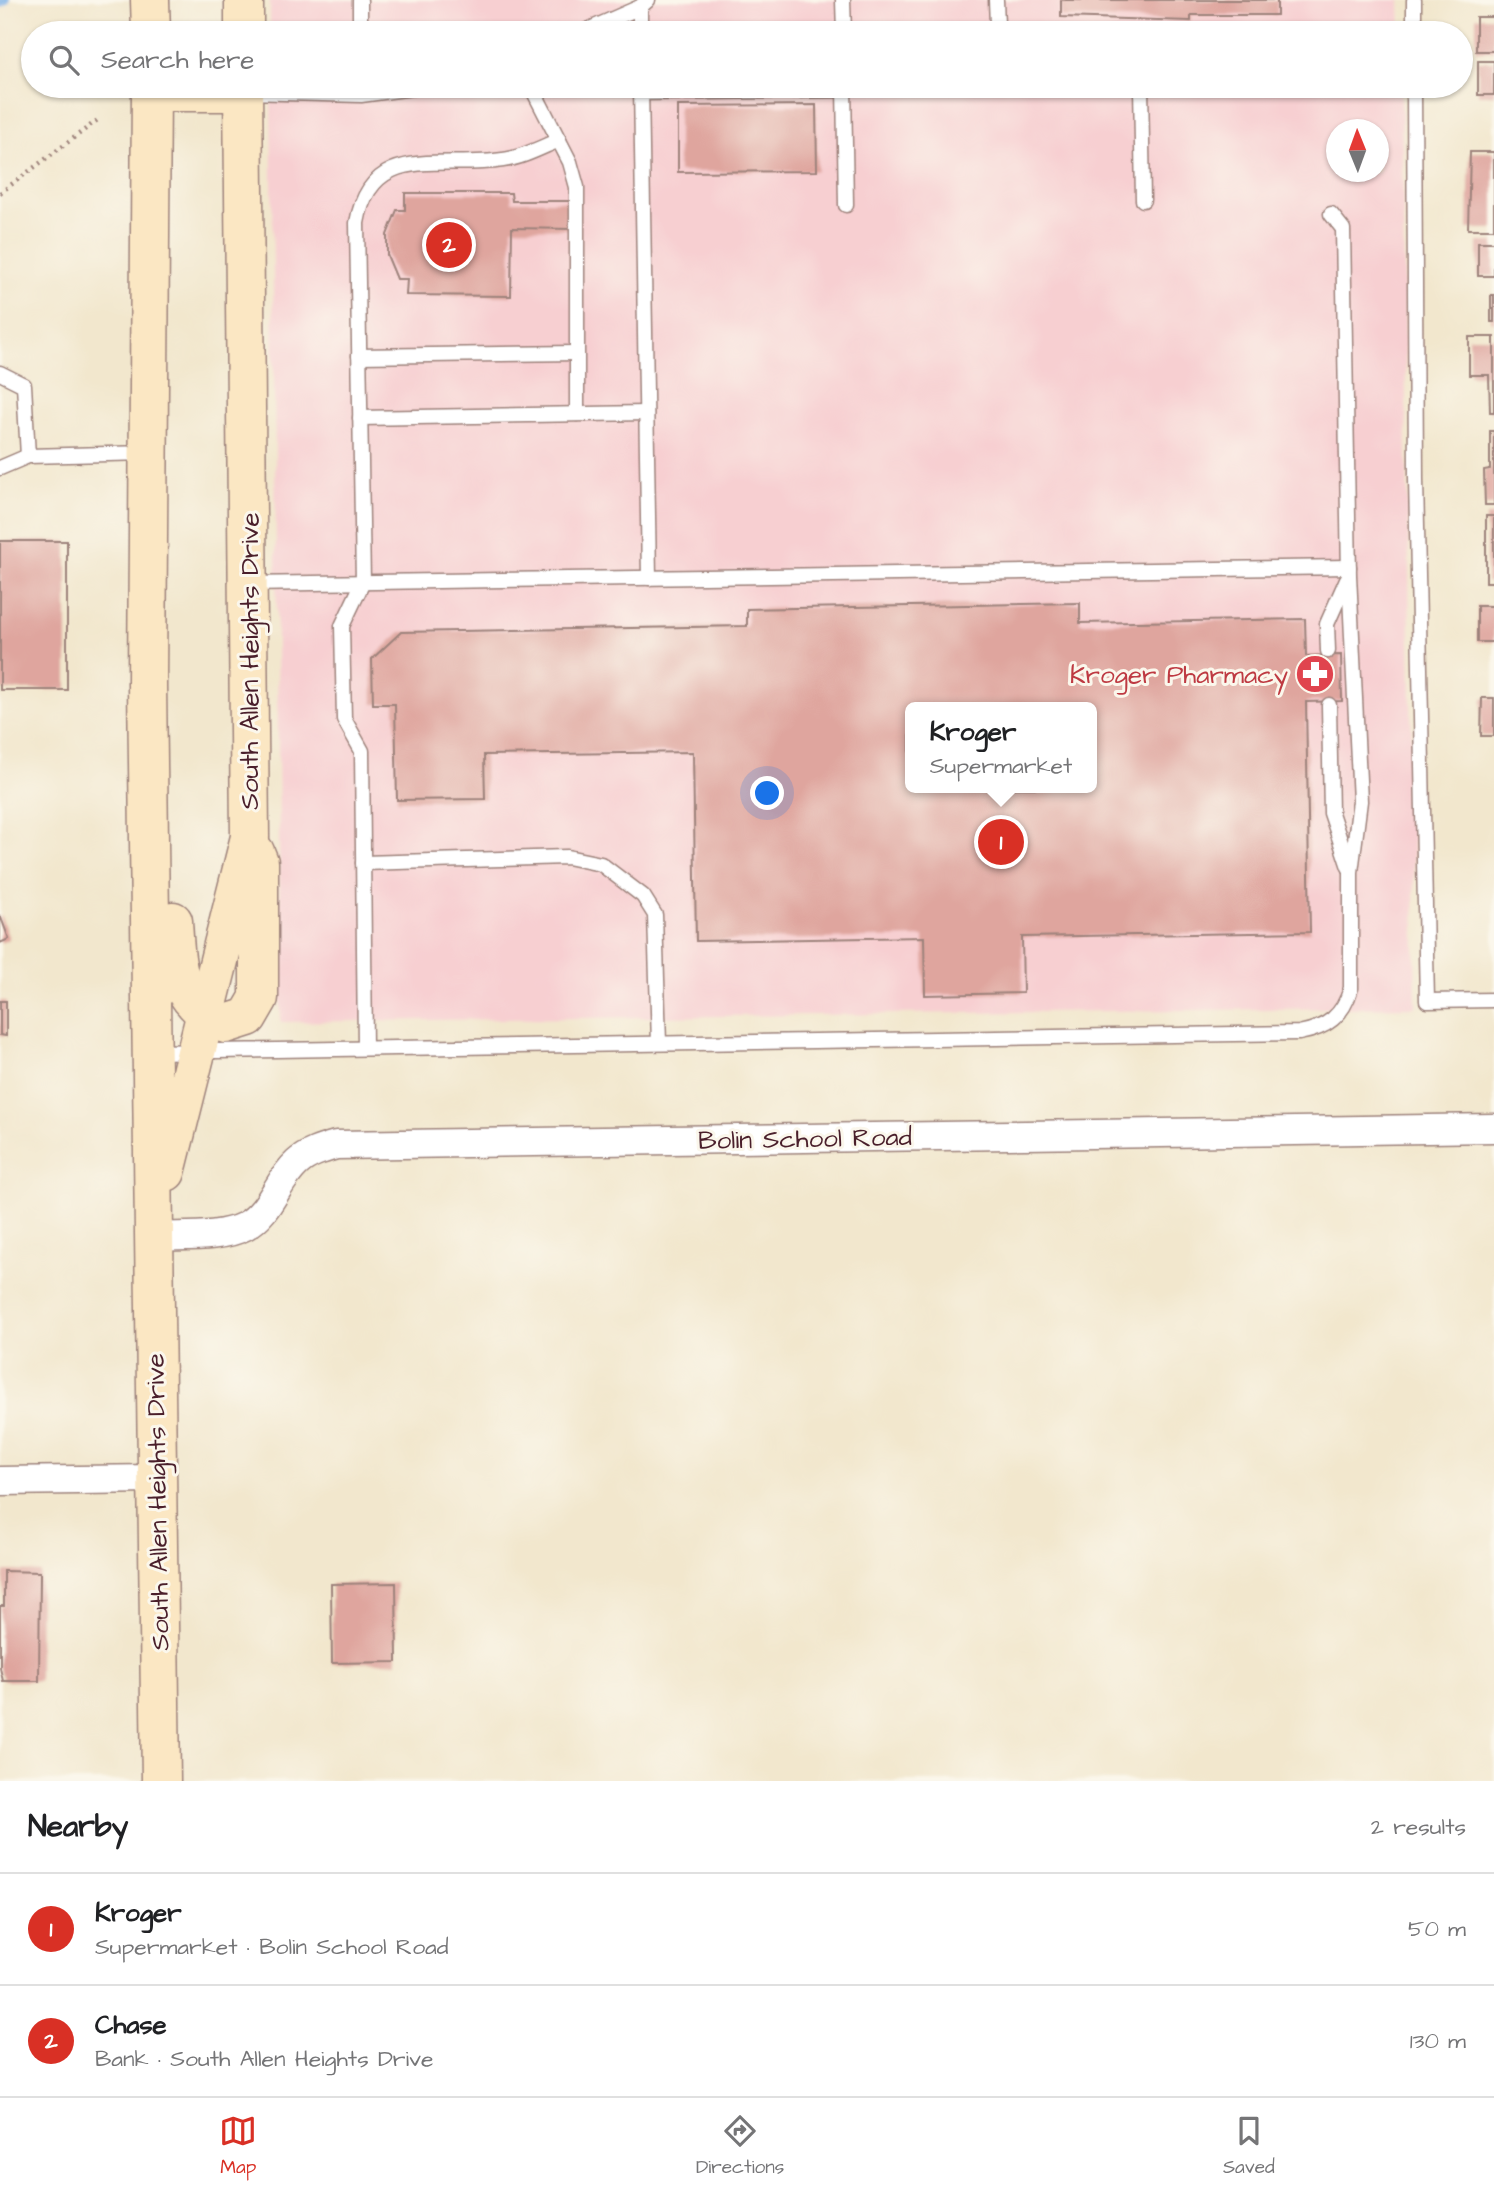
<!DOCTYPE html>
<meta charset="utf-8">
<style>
:root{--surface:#fff;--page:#f2f2f2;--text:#202124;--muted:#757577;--line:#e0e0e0;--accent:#d93025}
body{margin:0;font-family:"Architects Daughter",sans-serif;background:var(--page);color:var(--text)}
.compass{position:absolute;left:1326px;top:119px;width:63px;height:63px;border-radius:50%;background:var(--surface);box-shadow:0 2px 5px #0004;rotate:359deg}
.you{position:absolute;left:768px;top:794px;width:24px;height:24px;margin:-18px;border:5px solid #fff;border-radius:50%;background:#1a73e8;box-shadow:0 0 0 10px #1a73e833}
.badge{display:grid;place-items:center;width:46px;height:46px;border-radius:50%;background:var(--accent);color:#fff;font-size:23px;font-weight:700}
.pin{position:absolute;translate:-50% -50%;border:4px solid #fff;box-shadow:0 2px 7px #0006}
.popup{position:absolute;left:905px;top:702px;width:192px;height:91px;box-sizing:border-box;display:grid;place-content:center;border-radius:10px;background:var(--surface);filter:drop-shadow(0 2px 5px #0005);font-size:23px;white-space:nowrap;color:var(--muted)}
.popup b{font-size:26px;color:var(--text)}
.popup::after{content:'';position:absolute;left:50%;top:100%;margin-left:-14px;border:14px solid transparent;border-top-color:var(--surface)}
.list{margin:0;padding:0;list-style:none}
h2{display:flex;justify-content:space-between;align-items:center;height:91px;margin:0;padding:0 28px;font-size:30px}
h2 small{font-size:23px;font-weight:400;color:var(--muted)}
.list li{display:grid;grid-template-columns:46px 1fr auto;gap:21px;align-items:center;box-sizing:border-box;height:112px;padding:0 28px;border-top:2px solid var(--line)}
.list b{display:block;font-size:26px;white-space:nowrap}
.list p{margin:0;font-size:23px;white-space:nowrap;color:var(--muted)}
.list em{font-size:23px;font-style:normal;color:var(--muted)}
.icon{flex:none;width:38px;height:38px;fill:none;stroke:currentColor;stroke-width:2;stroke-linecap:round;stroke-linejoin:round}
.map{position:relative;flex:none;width:1494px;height:1781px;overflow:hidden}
.search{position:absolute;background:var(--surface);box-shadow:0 2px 5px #0004;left:21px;right:21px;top:21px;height:77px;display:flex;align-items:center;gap:18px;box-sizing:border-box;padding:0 24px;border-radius:38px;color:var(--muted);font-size:26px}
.sheet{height:315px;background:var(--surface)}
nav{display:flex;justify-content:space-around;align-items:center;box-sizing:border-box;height:98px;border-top:2px solid var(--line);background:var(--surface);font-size:19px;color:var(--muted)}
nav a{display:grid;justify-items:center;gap:4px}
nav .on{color:var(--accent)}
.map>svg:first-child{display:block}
.built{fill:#f7cfd1;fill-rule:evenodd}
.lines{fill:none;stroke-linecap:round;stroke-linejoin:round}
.stream{stroke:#79b0e8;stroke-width:10}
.building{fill:#dfa59e;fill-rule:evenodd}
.lane-casing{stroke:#9e837c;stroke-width:17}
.street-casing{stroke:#9e837c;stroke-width:31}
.secondary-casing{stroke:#9e837c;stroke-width:41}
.path{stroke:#9e837c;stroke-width:4.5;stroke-dasharray:2 5;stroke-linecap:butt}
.lane{stroke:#fff;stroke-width:14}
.street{stroke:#fff;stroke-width:28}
.secondary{stroke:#fbe7c3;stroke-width:38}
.labels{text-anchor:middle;stroke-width:6;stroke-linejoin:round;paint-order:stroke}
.street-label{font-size:26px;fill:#4a1f2b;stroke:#fbf7ec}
.health-label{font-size:26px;fill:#be3a42;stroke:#fbf7ec;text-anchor:end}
</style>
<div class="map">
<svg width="1494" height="1781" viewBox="0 0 1494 1781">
<rect width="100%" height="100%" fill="#fbf7ec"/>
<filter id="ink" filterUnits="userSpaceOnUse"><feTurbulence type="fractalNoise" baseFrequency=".0143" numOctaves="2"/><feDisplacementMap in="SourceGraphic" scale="14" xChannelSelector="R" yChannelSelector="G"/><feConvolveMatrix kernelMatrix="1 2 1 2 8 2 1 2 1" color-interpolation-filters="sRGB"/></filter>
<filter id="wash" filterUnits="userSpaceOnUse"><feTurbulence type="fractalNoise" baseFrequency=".00686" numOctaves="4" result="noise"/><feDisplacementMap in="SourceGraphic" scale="28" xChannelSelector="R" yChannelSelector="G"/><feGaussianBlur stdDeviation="1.57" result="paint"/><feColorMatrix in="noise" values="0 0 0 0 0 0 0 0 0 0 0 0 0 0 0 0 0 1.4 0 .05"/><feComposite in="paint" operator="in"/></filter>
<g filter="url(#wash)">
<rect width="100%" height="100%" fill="#f2e7cd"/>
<g class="built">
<path d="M 270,0 L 1400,0 L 1401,33 L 270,33 Z"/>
<path d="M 271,86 L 1401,86 L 1416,1007 L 281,1022 ZM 1336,130 L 1378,130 L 1378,172 L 1336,172 ZM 910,707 L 1092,707 L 1092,788 L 910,788 Z"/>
</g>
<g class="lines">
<path class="stream" d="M 0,3 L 5,0"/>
</g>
<g id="blocks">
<g class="building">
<path d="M 1061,0 L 1277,0 L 1277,15 L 1191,15 L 1191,21 L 1061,17 Z"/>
<rect x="1476" y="17" width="18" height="34"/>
<rect x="1478" y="61" width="16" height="34"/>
<path d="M 816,105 L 817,171 L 678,172 L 678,106 Z"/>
<path d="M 1470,152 L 1494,152 L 1494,229 L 1468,229 Z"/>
<path d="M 405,193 L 511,193 L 512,201 L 574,201 L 574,229 L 512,228 L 511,296 L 406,295 L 407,279 L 397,279 L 387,255 L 387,235 L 397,210 L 405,210 Z"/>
<rect x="1478" y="242" width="16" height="34"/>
<rect x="1491" y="295" width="3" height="27"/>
<path d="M 1469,337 L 1494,337 L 1494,412 L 1490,412 L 1489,375 L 1469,375 Z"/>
<path d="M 1490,431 L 1494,431 L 1494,505 L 1485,505 L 1484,470 L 1490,469 Z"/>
<rect x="1486" y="516" width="8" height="66"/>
<rect x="0" y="541" width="67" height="149"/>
<path d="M 1080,603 L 1080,623 L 1305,619 L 1306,656 L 1341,655 L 1342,701 L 1306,702 L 1310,932 L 1022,937 L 1023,993 L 925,995 L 924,937 L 696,941 L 693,752 L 484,755 L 485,799 L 397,800 L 395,704 L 373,704 L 372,659 L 401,632 L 747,626 L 747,609 ZM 910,707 L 1092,707 L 1092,788 L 910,788 Z"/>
<rect x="1477" y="606" width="17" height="36"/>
<path d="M 1482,698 L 1494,698 L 1494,736 L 1481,736 Z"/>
<path d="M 0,915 L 9,939 L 0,943 Z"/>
<path d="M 0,1001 L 6,1001 L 6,1036 L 0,1035 Z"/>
<path d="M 4,1571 L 40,1572 L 39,1681 L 3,1681 L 0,1668 L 0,1606 L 4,1606 Z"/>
<path d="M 396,1583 L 397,1662 L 332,1663 L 331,1584 Z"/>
</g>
</g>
</g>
<g filter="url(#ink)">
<use href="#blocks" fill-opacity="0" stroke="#9e837c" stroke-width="2"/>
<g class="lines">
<g class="lane-casing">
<g id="lane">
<path d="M 360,0 L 360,33"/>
<path d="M 843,0 L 844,33"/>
<path d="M 996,0 L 997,25 L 1003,33"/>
<path d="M 1414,0 L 1414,33"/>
<path d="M 640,7 L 640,33"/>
<path d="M 581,33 L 640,7 L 648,0"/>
<path d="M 531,86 L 570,162 L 577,187 L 577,414"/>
<path d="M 641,86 L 649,578"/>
<path d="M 844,86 L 846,205"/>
<path d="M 1141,86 L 1143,200"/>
<path d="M 1414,86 L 1416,479 L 1427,1001 L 1494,1000"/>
<path d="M 244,92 L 361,95 L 427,86"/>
<path d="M 641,93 L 844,90"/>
<path d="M 359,356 L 576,353"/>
<path d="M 0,373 L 24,385 L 28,456"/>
<path d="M 360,418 L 646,413"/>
<path d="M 0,468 L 28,456 L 148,453"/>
<path d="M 249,584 L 1349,567"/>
<path d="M 1328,651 L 1327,624 L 1347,579"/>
<path d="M 1329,705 L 1331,813 L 1349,867"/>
<path d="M 363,863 L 567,857 L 601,864 L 643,896 L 655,915 L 659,1043"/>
<path d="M 365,1048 L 362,751 L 344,719 L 342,626 L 363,582 L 357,223 C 371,141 441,170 503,160 C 522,158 542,147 559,140"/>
<path d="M 153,1052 L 1299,1033 C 1327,1028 1343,1016 1351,988 L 1351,872 L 1360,801 L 1349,575 L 1343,229 L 1331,214"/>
</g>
</g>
<g class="street-casing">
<g id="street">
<path d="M 153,1237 C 181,1235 220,1239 245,1226 C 271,1212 276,1182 297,1163 C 308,1153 322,1149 336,1145 L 1494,1128"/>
<path d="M 0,1481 L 156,1479"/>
</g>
</g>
<g class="secondary-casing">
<g id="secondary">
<path d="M 150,0 L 151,33"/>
<path d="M 244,33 L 244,0"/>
<path d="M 151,86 L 147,684 L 161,1781"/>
<path d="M 152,92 L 243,92"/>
<path d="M 173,921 C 176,970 176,1002 226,1024 L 248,1017 L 259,998 L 259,862 L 255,852"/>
<path d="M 166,1172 L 250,837 L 243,86"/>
</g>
</g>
<path class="path" d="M 0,193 L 99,119"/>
<use href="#lane" class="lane"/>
<use href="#street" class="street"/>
<use href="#secondary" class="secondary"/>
</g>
</g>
<defs>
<g id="pharmacy-disc" transform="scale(2.0125)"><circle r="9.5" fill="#e0444e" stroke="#fbf7ec"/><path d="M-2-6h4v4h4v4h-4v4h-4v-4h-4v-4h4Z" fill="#fff"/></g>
</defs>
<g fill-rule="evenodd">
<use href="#pharmacy-disc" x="1315" y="674"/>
</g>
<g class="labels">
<g class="street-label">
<text transform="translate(249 661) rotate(-90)" y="9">South Allen Heights Drive</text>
<text transform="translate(805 1138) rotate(-1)" y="9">Bolin School Road</text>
<text transform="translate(157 1502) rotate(-91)" y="9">South Allen Heights Drive</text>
</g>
<g class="health-label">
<text x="1288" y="683">Kroger Pharmacy</text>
</g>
</g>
</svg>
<svg class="compass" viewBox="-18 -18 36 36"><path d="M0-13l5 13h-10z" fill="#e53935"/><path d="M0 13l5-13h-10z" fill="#757577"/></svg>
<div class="you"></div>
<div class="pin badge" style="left:1001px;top:842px">1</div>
<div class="popup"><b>Kroger</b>Supermarket</div>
<div class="pin badge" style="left:449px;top:245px">2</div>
<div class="search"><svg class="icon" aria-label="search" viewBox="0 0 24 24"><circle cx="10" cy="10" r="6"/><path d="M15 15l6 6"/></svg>Search here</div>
</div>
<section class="sheet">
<h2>Nearby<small>2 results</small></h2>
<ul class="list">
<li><span class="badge">1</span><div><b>Kroger</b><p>Supermarket · Bolin School Road</p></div><em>50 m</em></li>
<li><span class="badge">2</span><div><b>Chase</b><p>Bank · South Allen Heights Drive</p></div><em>130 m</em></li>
</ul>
</section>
<nav>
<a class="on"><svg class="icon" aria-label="map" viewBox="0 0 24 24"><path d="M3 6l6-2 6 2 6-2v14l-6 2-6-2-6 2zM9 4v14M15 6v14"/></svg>Map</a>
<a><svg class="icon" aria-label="directions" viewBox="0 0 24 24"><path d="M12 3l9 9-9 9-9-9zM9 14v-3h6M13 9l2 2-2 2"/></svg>Directions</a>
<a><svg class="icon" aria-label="saved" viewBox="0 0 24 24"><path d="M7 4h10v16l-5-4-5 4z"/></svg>Saved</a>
</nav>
